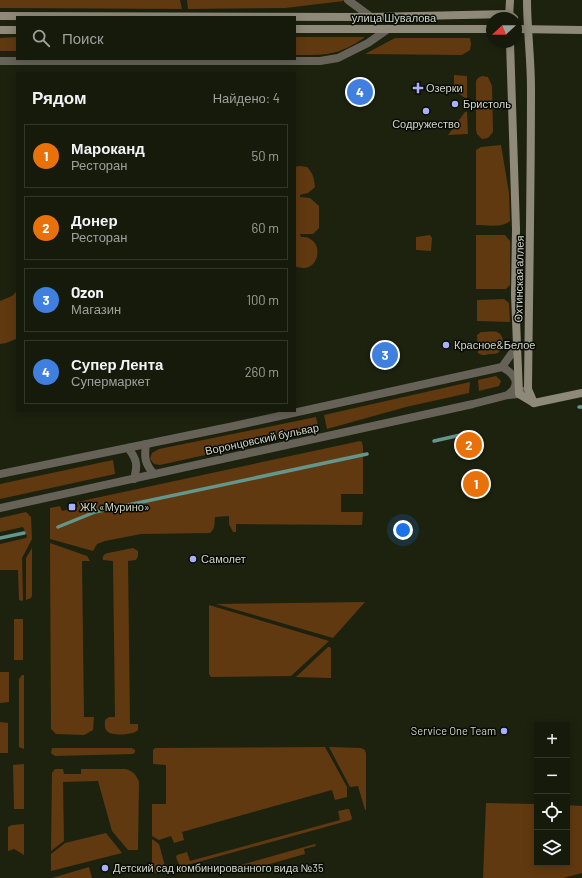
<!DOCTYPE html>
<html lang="ru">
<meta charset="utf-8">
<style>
:root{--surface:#151a0a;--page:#222718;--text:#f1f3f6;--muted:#9da19c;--line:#34382b;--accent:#2563eb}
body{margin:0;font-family:Barlow,sans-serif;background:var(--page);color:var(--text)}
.controls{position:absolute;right:12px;bottom:12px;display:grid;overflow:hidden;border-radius:0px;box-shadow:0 2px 10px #0003}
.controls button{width:36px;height:36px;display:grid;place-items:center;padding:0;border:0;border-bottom:1px solid var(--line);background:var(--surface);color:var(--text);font:20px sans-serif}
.compass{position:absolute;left:486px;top:12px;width:36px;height:36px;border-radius:50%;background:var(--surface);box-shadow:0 2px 10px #0003;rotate:248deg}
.you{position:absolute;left:403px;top:530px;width:14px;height:14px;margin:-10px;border:3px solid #fff;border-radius:50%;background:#1a73e8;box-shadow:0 0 0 6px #1a73e833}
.badge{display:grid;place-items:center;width:26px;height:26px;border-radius:50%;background:var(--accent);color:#fff;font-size:13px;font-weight:700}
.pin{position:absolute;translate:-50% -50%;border:2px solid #fff;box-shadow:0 1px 4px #0006}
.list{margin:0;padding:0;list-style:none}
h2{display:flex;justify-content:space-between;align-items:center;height:52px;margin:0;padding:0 16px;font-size:17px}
h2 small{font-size:13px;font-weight:400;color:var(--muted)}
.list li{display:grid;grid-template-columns:26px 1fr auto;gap:12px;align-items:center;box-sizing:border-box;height:64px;margin:0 8px 8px;padding:0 8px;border:1px solid var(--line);border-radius:0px}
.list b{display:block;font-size:15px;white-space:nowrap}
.list p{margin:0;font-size:13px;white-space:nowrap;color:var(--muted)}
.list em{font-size:13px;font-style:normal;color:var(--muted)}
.icon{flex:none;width:22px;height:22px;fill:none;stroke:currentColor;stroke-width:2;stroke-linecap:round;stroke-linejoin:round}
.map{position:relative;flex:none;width:582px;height:878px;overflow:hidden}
.search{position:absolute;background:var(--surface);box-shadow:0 2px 10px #0003;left:16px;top:16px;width:280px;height:44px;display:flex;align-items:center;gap:10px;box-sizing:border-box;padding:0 14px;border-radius:0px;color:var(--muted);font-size:15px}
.panel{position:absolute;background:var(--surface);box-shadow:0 2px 10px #0003;left:16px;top:72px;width:280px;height:340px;border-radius:0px}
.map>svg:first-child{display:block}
.green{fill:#613910}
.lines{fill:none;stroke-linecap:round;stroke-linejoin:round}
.stream{stroke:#63968c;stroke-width:3.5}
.street{stroke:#666258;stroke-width:8}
.secondary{stroke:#8e8978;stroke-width:8}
.poi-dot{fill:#a8b0fc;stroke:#080b04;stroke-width:1.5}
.labels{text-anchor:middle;stroke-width:3;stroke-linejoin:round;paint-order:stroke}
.street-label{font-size:11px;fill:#d0d5c8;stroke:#080b04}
.poi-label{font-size:11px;fill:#d0d5c8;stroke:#080b04;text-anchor:start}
</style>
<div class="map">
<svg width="582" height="878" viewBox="0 0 582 878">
<rect width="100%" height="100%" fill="#1c220e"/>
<g class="green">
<path d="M 0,0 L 180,0 L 182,9 L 0,8 Z"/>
<path d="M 187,0 L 343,0 L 344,1 L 285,8 L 188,9 Z"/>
<path d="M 17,37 L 17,51 L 0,51 L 0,38 Z"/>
<path d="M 295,37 L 364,37 L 364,38 C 337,56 326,55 295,55 Z"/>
<path d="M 395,38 L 470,38 L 471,44 L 470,50 L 462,55 L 365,54 Z"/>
<path d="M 454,75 L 467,76 L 467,98 L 465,98 L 454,90 Z"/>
<path d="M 482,76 L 488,77 L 492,86 L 493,132 L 488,138 L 482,139 L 477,134 L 476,129 L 476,81 L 478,78 Z"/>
<path d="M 465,112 L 467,112 L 468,134 L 448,135 Z"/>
<path d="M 501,145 L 509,193 L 510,221 C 503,228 486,225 476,225 L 476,150 L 481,147 Z"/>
<path d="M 299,166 L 307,167 C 313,173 314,178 315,187 L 308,193 L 300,195 L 300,197 L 310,198 L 319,206 L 319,228 L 313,234 L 300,234 L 301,237 C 304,237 308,237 310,239 C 324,245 318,276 295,266 L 295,167 Z"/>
<path d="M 430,235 L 432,238 L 431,251 L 416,250 L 416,237 Z"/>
<path d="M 476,235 L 505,235 L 510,241 L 510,285 L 506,289 L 476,289 Z"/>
<path d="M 17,291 L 16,339 L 6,343 L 0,344 L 0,301 L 12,296 Z"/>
<path d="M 504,299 L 509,303 L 510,322 L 477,321 L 477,300 Z"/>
<path d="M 481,332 C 486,332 493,331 497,332 C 505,335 504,347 499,352 C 497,354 494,354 490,354 C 485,355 482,356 478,353 L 477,335 Z"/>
<path d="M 496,376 L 501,381 L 499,386 L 479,391 L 478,380 Z"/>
<path d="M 470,382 L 469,393 L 406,407 L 327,429 L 324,415 Z"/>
<path d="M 316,417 L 319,430 L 160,465 L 154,464 L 150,459 L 152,453 L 159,449 Z"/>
<path d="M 360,441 L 362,442 L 363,447 L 363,494 L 341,494 L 341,512 L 363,512 L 362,525 L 236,524 L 236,532 L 233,532 L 229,524 L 229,516 L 215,517 C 214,523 216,528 210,533 L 141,534 L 105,541 L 97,544 L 93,551 L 50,539 L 50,508 L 60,506 L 62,511 L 78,507 L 77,502 Z"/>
<path d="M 113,460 L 115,474 L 0,499 L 0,484 Z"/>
<path d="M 26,512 L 31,517 L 32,539 L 22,558 L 23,600 L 22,601 L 19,600 L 18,570 L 0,570 L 0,544 L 26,538 L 27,536 L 23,527 L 0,532 L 0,518 Z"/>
<path d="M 50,543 L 87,556 L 90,561 L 82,561 L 84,717 L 94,717 L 93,730 L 84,735 L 56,734 L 51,729 Z"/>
<path d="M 32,548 L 32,596 L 31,598 L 26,600 L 26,558 Z"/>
<path d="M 133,548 L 138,551 L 138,556 L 136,560 L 128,561 L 130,724 L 138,724 L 138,730 C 134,735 113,736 108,732 C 104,729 105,725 105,720 L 109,717 L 115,717 L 113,561 L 103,560 C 102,556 104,554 108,553 Z"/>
<path d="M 365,602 L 333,638 L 216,604 Z"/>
<path d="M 209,605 L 329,641 L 291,676 L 211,677 L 209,674 Z"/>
<rect x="14" y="619" width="9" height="41"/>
<path d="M 328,647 L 330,647 L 331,649 L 331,678 L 296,677 Z"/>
<path d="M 0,672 L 9,672 L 9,702 L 0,703 Z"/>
<path d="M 22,675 L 24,675 L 24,749 L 19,747 L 19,679 Z"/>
<path d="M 0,722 L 8,723 L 8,753 L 0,753 Z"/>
<path d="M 325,747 L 347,787 L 347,797 L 335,800 L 332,790 L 182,832 L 184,840 L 174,843 L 171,836 L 159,840 L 152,836 L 152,804 L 166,804 L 166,765 L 153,764 L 153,750 L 155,748 Z"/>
<path d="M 329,747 L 361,748 L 365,750 L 366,754 L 366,810 L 365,810 L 358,786 L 350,787 Z"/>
<path d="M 52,748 L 132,748 L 135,750 L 135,752 L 133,754 L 55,756 L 51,753 Z"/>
<path d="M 24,764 L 24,809 L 14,809 L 13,765 Z"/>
<path d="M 55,769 L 63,769 L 64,774 L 81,774 L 81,769 L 125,769 C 133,771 136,774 139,782 L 138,850 L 128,850 L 112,831 L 98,781 L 63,782 L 64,841 L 51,851 L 52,773 Z"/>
<path d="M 486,803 L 537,804 L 537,863 L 567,863 L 567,805 L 582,806 L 582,873 L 563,878 L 483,878 Z"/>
<path d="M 347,809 L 349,809 L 352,818 L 351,820 L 180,867 L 176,857 L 177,855 L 187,852 L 190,861 L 340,820 L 338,811 Z"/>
<path d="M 24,824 L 24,855 L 14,849 L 8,851 L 8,827 L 12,825 Z"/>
<path d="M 106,833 L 122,853 L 51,871 L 51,854 L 65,843 Z"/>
<path d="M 152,839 L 159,844 L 166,870 L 156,873 L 152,872 Z"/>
<path d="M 315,844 L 316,846 L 304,849 L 305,854 L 252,869 L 251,864 L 241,866 L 241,865 Z"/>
<path d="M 89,867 L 92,878 L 52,878 Z"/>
</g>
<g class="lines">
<g class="stream">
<path d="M 579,407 L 582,407"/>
<path d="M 434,441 L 465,434"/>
<path d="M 58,527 L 95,512 L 367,454"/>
<path d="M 0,538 L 24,533"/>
</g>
<g class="street">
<path d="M 348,0 L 371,17"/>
<path d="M 0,61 L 320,61 L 338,58 L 368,43 L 388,29"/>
<path d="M 502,367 C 515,374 522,384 508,395"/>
<path d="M 146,444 C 144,458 145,464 154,474"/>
<path d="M 128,448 C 137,459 138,465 134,479"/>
<path d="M 0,474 L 234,426 L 502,367 L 517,346"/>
<path d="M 0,508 L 473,404 L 508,395 L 519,394 L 524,391"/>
</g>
<g class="secondary">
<path d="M 527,0 C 527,29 531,58 531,88 C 531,188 529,288 528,389 L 534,403"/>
<path d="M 0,16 L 371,17 L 509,14 L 514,18"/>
<path d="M 509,18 L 510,0"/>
<path d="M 295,29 L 492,29"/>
<path d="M 516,29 L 582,30"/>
<path d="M 0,30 L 17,30"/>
<path d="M 510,42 L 516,229 L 515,295 L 519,394 L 534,403"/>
<path d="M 534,403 L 582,393"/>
</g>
</g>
<g class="poi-dot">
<path d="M416 82h4v4h4v4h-4v4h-4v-4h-4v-4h4z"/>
<circle cx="455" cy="104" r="4"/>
<circle cx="426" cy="111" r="4"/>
<circle cx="446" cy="345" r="4"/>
<rect x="68" y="503" width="8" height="8" rx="2"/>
<circle cx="193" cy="559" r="4"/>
<circle cx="504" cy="731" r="4"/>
<circle cx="105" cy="868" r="4"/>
</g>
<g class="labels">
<g class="street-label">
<text x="394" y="22">улица Шувалова</text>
<text transform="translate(519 279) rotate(-89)" y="4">Охтинская аллея</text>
<text transform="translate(262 439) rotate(-12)" y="4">Воронцовский бульвар</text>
</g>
<g class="poi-label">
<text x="426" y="92">Озерки</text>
<text x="463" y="108">Бристоль</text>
<text x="426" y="128" text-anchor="middle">Содружество</text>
<text x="454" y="349">Красное&amp;Белое</text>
<text x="80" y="511">ЖК «Мурино»</text>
<text x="201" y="563">Самолет</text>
<text x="496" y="735" text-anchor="end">Service One Team</text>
<text x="113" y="872">Детский сад комбинированного вида №35</text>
</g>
</g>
</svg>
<div class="controls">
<button>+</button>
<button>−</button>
<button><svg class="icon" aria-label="locate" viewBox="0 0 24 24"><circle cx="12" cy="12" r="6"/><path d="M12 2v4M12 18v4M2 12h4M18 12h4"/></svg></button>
<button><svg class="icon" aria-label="layers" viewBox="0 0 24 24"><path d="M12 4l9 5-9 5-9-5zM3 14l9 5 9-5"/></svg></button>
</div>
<svg class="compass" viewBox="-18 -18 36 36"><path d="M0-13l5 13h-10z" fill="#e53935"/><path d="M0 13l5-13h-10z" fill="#9da19c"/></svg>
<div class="you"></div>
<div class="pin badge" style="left:476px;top:484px;background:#e8710a">1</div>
<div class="pin badge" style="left:469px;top:445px;background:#e8710a">2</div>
<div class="pin badge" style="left:385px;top:355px;background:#3f7fe0">3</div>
<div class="pin badge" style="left:360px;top:92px;background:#3f7fe0">4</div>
<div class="search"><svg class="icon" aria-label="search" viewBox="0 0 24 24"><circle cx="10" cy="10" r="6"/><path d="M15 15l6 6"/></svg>Поиск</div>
<section class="panel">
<h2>Рядом<small>Найдено: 4</small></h2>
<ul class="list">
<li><span class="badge" style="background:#e8710a">1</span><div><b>Мароканд</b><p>Ресторан</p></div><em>50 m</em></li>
<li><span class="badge" style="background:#e8710a">2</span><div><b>Донер</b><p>Ресторан</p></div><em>60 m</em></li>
<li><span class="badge" style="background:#3f7fe0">3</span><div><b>Ozon</b><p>Магазин</p></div><em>100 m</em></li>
<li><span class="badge" style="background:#3f7fe0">4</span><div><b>Супер Лента</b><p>Супермаркет</p></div><em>260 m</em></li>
</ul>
</section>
</div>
